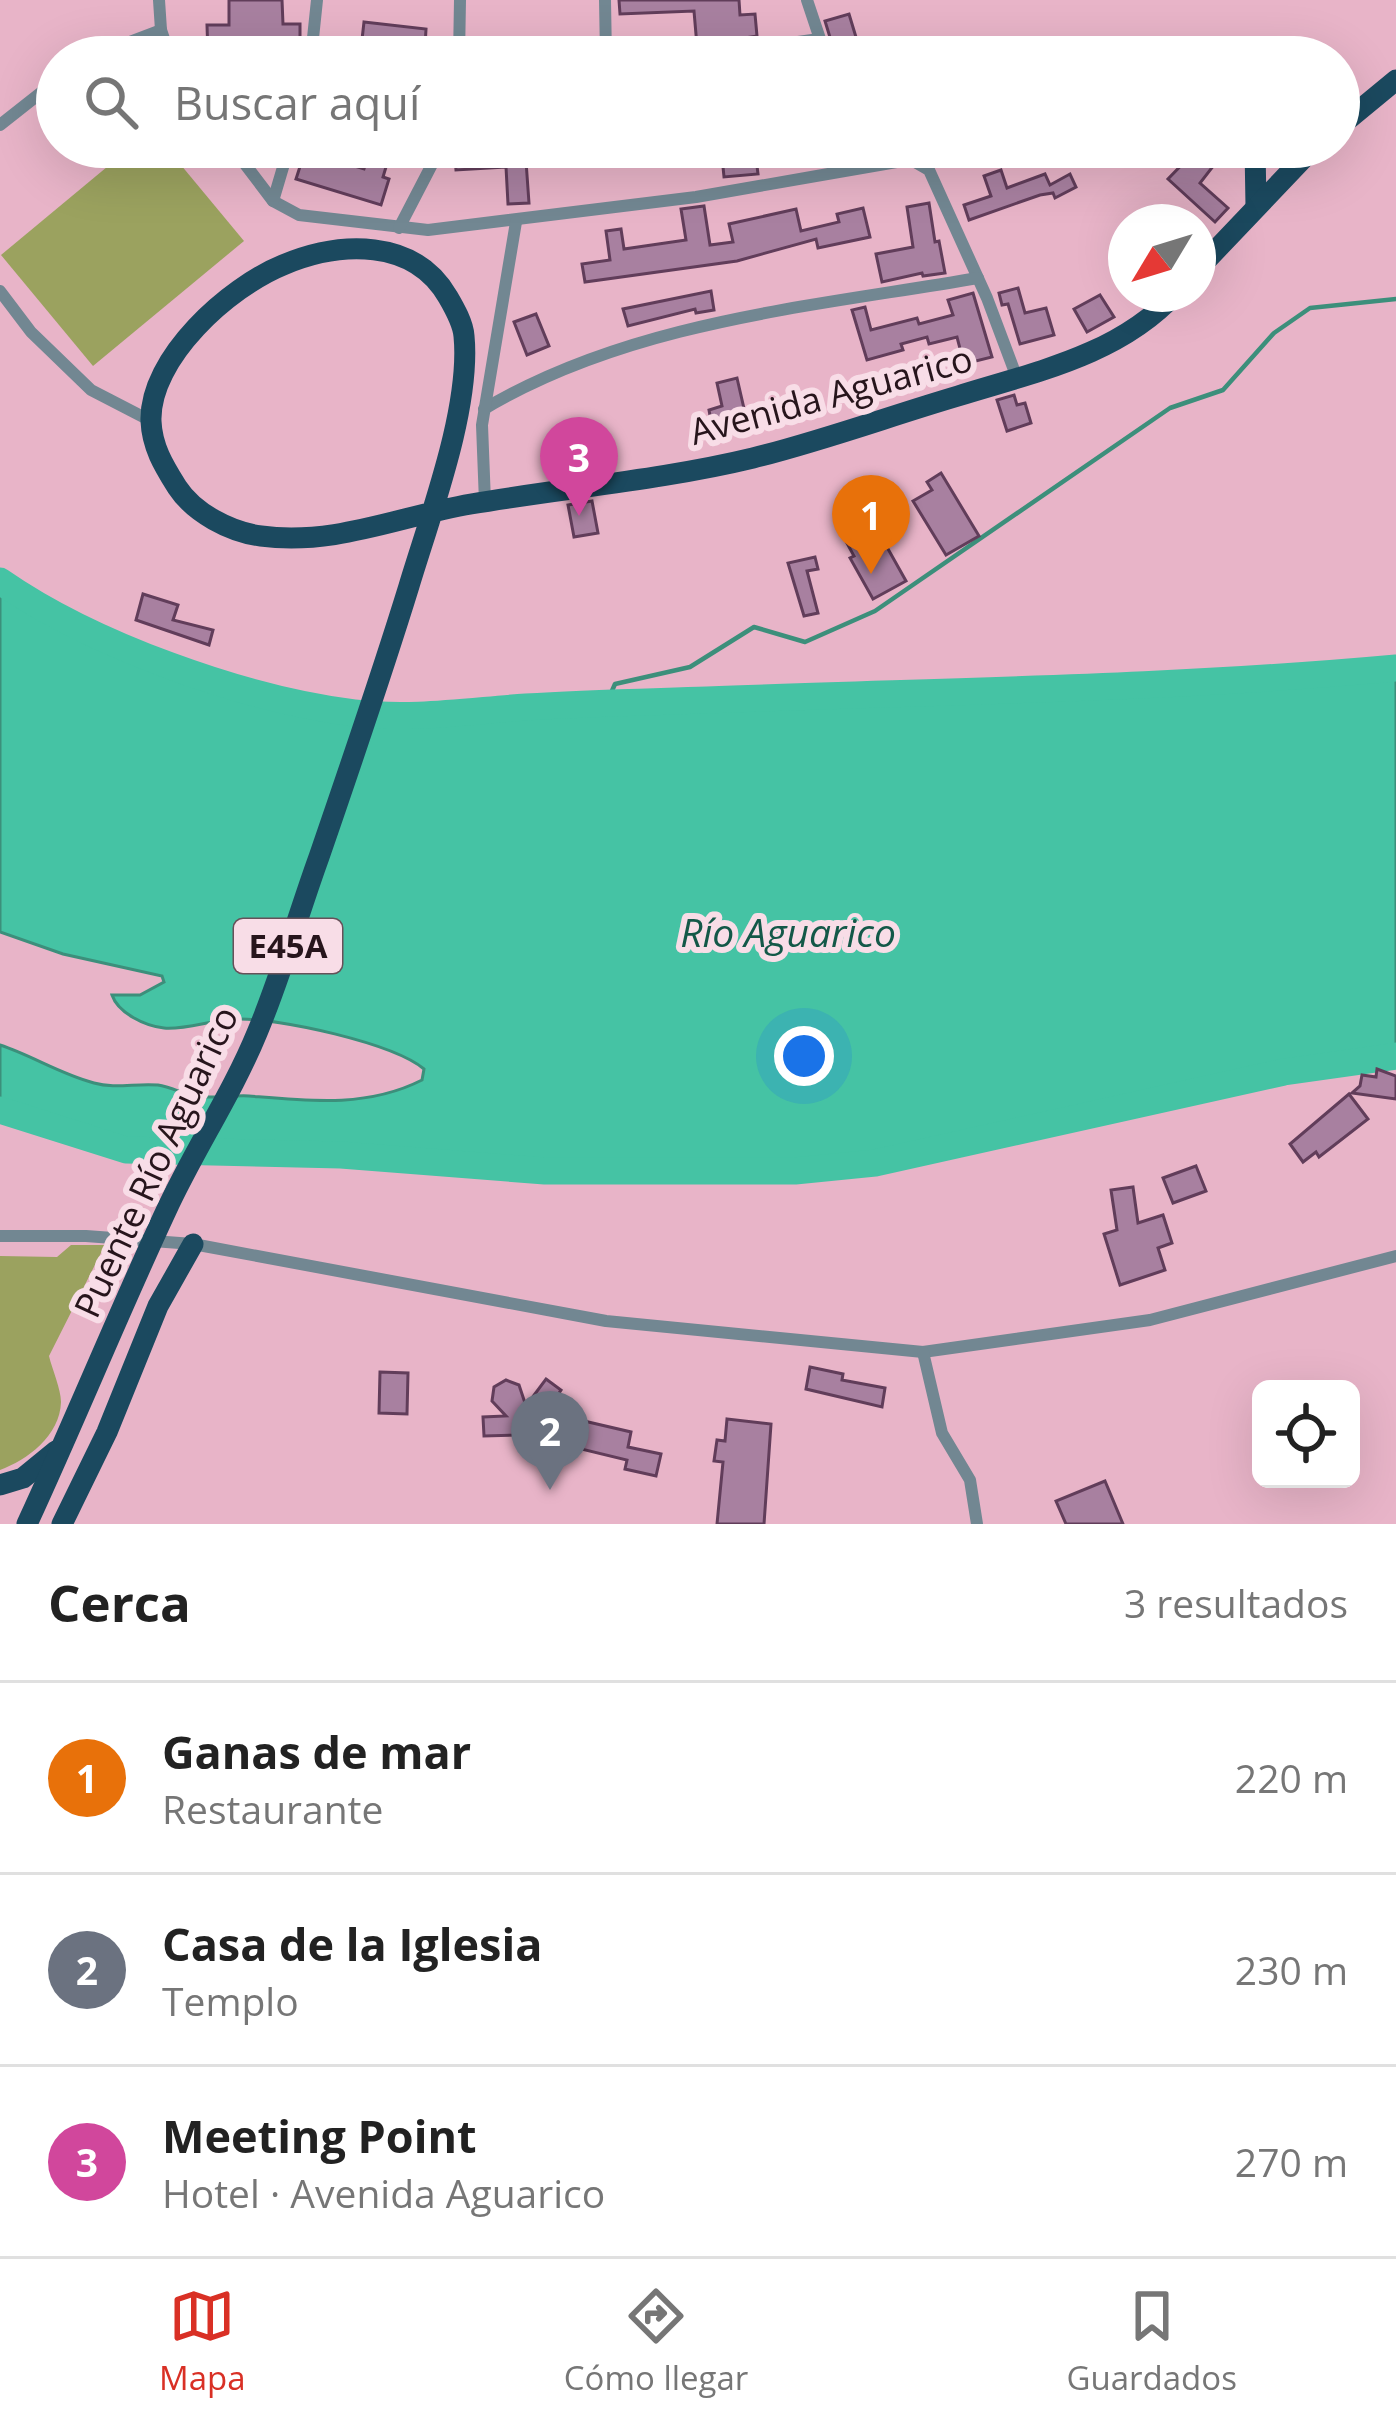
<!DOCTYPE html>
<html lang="es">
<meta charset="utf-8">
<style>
:root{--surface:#fff;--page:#f2f2f2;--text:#222;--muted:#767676;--line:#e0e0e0;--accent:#d93025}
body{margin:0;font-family:"Open Sans",sans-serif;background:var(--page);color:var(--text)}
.controls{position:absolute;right:36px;bottom:36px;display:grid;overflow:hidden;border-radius:18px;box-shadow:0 12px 48px #0002}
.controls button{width:108px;height:108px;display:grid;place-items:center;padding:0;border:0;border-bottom:3px solid var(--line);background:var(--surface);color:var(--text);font:60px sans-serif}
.compass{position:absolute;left:1108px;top:204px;width:108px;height:108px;border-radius:50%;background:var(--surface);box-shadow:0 12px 48px #0002;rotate:232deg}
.you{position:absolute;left:804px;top:1056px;width:42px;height:42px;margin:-30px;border:9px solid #fff;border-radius:50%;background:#1a73e8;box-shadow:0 0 0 18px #1a73e833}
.badge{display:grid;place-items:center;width:78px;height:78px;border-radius:50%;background:var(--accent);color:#fff;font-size:39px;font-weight:700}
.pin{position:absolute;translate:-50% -99px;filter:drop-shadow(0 3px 6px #0008)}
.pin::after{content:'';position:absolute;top:63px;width:42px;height:36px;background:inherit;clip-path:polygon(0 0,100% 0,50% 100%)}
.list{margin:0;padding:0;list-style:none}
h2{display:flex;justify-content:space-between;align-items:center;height:156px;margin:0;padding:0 48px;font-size:51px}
h2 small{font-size:39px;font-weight:400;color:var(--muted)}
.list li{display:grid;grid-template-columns:78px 1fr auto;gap:36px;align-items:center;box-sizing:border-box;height:192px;padding:0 48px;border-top:3px solid var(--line)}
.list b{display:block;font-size:45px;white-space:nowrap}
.list p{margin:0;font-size:39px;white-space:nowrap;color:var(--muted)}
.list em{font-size:39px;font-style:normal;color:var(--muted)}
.icon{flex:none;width:66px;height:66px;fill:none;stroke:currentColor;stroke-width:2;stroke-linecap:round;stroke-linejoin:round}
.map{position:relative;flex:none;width:1396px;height:1524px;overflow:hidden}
.search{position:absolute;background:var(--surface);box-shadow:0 12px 48px #0002;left:36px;right:36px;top:36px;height:132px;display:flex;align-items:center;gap:30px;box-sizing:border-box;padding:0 42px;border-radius:66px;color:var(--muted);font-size:45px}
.sheet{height:732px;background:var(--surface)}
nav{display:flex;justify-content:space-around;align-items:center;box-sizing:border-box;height:168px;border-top:3px solid var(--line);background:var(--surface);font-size:33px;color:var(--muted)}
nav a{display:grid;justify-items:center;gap:6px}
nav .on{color:var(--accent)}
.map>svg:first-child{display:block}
.green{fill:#9ba25f}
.water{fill:#45c3a4;stroke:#3c8f7b;stroke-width:3}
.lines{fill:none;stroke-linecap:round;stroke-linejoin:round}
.stream{stroke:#3c8f7b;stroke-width:4.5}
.river{stroke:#45c3a4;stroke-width:27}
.building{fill:#a880a0;stroke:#613d5a;stroke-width:3}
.minor{stroke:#728792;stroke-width:12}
.trunk{stroke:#1b495f;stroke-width:21}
.labels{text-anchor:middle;stroke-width:12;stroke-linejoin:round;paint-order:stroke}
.shield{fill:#f8dde7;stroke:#665159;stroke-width:3}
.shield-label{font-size:33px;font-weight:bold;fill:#27151c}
.street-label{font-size:36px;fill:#27151c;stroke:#f8dde7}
.water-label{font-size:39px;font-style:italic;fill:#135848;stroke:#f8dde7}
</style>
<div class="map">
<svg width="1396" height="1524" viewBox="0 0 1396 1524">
<rect width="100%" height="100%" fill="#e8b4c8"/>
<g class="green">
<path d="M 131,147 L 166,147 L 244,241 L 93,366 L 1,255 Z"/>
<path d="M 71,1245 L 105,1245 L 49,1356 C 52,1369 61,1389 61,1402 C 60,1436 27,1460 0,1470 L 0,1256 L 57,1257 Z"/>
</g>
<path class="water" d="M 0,581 C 92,645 243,699 354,713 C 412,720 468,711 526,707 C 586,703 647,702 707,700 C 937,690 1167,689 1396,668 L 1396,1056 L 1284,1072 L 875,1163 L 795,1171 L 545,1171 L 341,1155 L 126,1150 L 0,1110 L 0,1045 C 33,1056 60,1074 94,1083 C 115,1089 136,1083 158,1085 C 170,1087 182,1093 194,1096 C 212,1099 231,1095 249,1096 C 308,1101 367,1108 422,1080 L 424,1069 C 393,1043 279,1018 237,1019 C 213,1019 187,1030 164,1028 C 145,1026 118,1013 112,995 L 140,995 L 164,982 L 162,976 L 63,954 L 0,932 Z"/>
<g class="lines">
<path class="stream" d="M 604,709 L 615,684 L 690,667 L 754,627 L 805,642 L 875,611 L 1170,408 L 1223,390 L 1274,333 L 1310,308 L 1396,299"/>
<g class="river">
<path d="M 0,581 C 92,645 243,699 354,713 C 412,720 468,711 526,707 C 586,703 647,702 707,700 C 937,691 1167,689 1396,668"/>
<path d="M 0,1110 L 126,1150 L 341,1155 L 545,1171 L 795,1171 L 875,1163 L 1284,1072 L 1396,1056"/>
</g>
</g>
<g class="building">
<path d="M 229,0 L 282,0 L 283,24 L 300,24 L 300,47 L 278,47 L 278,57 L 208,55 L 207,25 L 229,25 Z"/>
<path d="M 619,0 L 739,0 L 740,15 L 755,14 L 757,36 L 697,46 L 694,11 L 620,14 Z"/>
<path d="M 849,14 L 862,57 L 836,57 L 825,21 Z"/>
<path d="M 364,22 L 426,29 L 425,47 L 390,44 L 389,57 L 360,57 Z"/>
<path d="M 1146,40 L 1202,47 L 1211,50 L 1211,57 L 1144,52 Z"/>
<path d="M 371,147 L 392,147 L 383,177 L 389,179 L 381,205 L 296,179 L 305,151 L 364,169 Z"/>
<path d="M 481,147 L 525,147 L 529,203 L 508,204 L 506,167 L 456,170 L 455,157 L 482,155 Z"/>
<path d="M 721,147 L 870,147 L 876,155 L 823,164 L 822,157 L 757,166 L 758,174 L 724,177 Z"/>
<path d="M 1199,147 L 1228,147 L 1200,183 L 1228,208 L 1215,222 L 1168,179 Z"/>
<path d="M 1001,170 L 1007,188 L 1045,174 L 1050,185 L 1070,174 L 1076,187 L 1055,198 L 1053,193 L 1040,195 L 969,220 L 964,205 L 991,196 L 984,176 Z"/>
<path d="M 929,203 L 935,242 L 939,241 L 945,273 L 923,276 L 922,273 L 882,282 L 876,254 L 913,247 L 907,207 Z"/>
<path d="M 704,206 L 710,245 L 733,242 L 729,224 L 796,209 L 801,231 L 839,222 L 837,214 L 863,208 L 870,237 L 818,248 L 816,239 L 737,261 L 585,282 L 582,264 L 610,260 L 606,231 L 621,229 L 624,249 L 686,240 L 681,209 Z"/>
<path d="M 1018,288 L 1025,313 L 1046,308 L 1054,335 L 1020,344 L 1008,304 L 1002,305 L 999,293 Z"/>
<path d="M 711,291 L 714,310 L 696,313 L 695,309 L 628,326 L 623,309 Z"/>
<path d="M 973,293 L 992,357 L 964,364 L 957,337 L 929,344 L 927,337 L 901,344 L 903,350 L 867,360 L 852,310 L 865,307 L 871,330 L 917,318 L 919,324 L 953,315 L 948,300 Z"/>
<path d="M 1100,295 L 1114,317 L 1087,332 L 1074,309 Z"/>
<path d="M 536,314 L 549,346 L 527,355 L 514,322 Z"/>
<path d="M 737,378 L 745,413 L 711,421 L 709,410 L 722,406 L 717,383 Z"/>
<path d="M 1014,395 L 1017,405 L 1025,403 L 1031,423 L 1007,431 L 997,400 Z"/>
<path d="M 941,473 L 979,536 L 946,555 L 913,501 L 932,490 L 927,482 Z"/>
<path d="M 592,501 L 598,533 L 574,537 L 568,505 Z"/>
<path d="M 855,524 L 868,548 L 883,540 L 906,581 L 873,599 L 850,558 L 854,556 L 841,532 Z"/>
<path d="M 815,557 L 818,569 L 807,571 L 818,613 L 804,616 L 788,563 Z"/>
<path d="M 143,594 L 178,605 L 173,620 L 213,630 L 209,645 L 136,620 Z"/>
<path d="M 1377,1069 L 1396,1076 L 1396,1099 L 1352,1093 L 1360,1086 L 1362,1075 L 1376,1077 Z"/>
<path d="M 1349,1094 L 1368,1119 L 1319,1157 L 1316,1152 L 1303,1162 L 1290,1144 Z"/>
<path d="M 1196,1166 L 1206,1191 L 1173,1203 L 1163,1178 Z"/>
<path d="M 1133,1187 L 1138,1223 L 1163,1215 L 1172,1243 L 1158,1248 L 1165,1270 L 1120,1285 L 1104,1234 L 1117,1230 L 1111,1190 Z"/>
<path d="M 810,1367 L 843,1374 L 842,1380 L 885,1388 L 882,1407 L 806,1389 Z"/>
<path d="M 380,1372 L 408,1373 L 407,1414 L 379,1413 Z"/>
<path d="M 546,1379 L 561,1390 L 537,1426 L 522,1435 L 484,1436 L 483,1417 L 506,1416 L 492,1401 L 494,1387 L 506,1380 L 519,1385 L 526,1406 Z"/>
<path d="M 727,1419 L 771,1424 L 764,1524 L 717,1524 L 723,1462 L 714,1461 L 717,1440 L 725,1441 Z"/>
<path d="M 584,1421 L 631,1432 L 628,1447 L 661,1454 L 656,1476 L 625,1469 L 627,1460 L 577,1448 Z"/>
<path d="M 1105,1481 L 1123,1524 L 1066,1524 L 1056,1501 Z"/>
</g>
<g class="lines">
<g class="minor">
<path d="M 159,0 L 161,30 L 170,57"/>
<path d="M 605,0 L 606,57"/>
<path d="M 807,0 L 826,57"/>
<path d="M 90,57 L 161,30"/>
<path d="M 311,57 L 317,0"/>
<path d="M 459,57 L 460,0"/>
<path d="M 693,57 L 819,39"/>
<path d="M 0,125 L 57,80"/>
<path d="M 232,147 L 273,201 L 299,215 L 428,230 L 696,197 L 908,160 L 955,147"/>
<path d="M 889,147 L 929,170 L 987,298 L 1017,378"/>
<path d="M 273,201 L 289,147"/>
<path d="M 399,228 L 441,147"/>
<path d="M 0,291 L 31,332 L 91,390 L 151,421"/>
<path d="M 484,409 C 632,321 811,307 978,278"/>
<path d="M 485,502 L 482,425 L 516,222"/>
<path d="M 0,1236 L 86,1236 L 193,1244 L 606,1321 L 923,1352 L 1150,1320 L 1396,1256"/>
<path d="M 923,1352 L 942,1433 L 970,1480 L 977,1524"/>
</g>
<g class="trunk">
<path d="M 1339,127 L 1396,80"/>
<path d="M 1255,147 L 1256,206"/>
<path d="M 1198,269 L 1314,147"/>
<path d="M 0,1485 L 23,1478 L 56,1451"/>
<path d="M 27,1524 C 75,1420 118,1314 166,1211 C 194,1150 232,1094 257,1033 C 281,976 298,915 319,857 C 350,767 381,677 409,586 C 430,516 471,408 464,336 C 463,323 455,309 448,297 C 414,238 340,241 283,265 C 229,287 149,358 151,421 C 152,447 164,466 177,487 C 194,513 230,532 261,536 C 335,546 400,516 471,504 C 564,488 662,480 753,458 C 822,441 890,416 958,396 C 1035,372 1119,355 1175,294"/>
<path d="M 62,1524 L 107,1432 L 158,1306 L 193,1244"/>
</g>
</g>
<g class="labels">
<rect class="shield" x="234" y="919" width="108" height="54" rx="9"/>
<g class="shield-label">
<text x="288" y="958">E45A</text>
</g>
<g class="street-label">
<text transform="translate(831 395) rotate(-15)" y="13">Avenida Aguarico</text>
<text transform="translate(156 1162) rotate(-65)" y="13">Puente Río Aguarico</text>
</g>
<g class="water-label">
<text x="788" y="947">Río Aguarico</text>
</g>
</g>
</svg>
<div class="controls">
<button><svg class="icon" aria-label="locate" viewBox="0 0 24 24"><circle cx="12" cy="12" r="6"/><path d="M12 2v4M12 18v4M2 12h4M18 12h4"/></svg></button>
</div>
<svg class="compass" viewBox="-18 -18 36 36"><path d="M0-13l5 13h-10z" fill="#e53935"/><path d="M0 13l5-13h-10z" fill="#767676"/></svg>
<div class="you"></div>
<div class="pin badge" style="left:871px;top:574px;background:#e8710a">1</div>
<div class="pin badge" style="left:550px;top:1490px;background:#6b7280">2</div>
<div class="pin badge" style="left:579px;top:516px;background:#d1479c">3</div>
<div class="search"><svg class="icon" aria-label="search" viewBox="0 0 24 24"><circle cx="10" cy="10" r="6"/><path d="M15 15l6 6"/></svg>Buscar aquí</div>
</div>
<section class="sheet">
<h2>Cerca<small>3 resultados</small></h2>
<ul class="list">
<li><span class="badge" style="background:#e8710a">1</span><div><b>Ganas de mar</b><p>Restaurante</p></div><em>220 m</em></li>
<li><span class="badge" style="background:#6b7280">2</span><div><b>Casa de la Iglesia</b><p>Templo</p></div><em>230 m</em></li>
<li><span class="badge" style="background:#d1479c">3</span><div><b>Meeting Point</b><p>Hotel · Avenida Aguarico</p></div><em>270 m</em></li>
</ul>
</section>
<nav>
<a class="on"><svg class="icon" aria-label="map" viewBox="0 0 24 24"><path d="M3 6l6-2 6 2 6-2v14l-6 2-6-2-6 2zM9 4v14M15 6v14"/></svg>Mapa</a>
<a><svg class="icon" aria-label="directions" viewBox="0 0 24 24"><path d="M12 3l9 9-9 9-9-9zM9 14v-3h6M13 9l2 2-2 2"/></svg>Cómo llegar</a>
<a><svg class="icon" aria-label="saved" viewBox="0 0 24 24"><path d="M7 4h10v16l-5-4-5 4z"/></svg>Guardados</a>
</nav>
